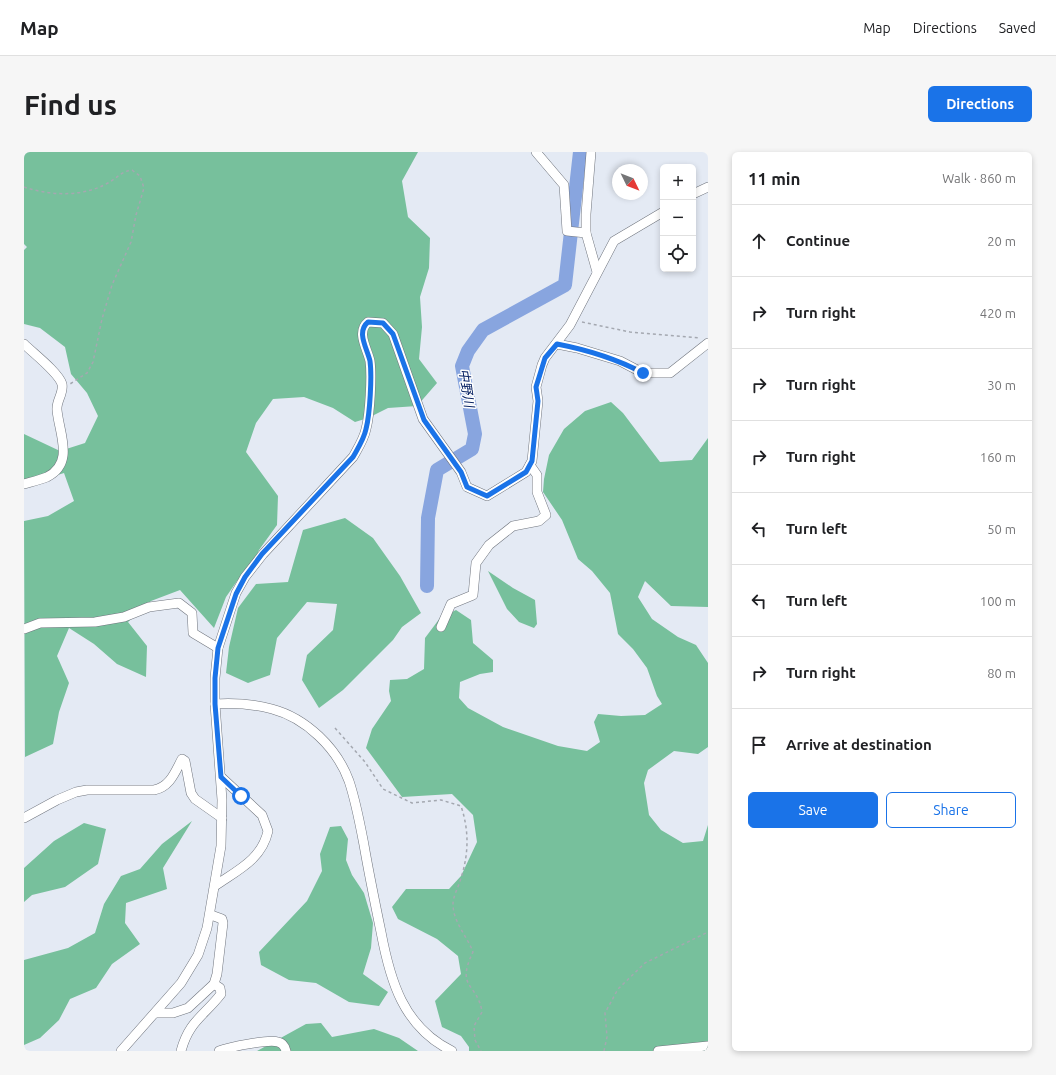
<!DOCTYPE html>
<meta charset="utf-8">
<style>
:root{--surface:#fff;--page:#f6f6f6;--text:#202124;--muted:#757577;--line:#e0e0e0;--accent:#1a73e8}
body{margin:0;font-family:Ubuntu,"Noto Sans JP",sans-serif;background:var(--page);color:var(--text)}
.controls{position:absolute;right:12px;top:12px;display:grid;overflow:hidden;border-radius:6px;box-shadow:0 2px 6px #0003}
.controls button{width:36px;height:36px;display:grid;place-items:center;padding:0;border:0;border-bottom:1px solid var(--line);background:var(--surface);color:var(--text);font:20px sans-serif}
.compass{position:absolute;left:588px;top:12px;width:36px;height:36px;border-radius:50%;background:var(--surface);box-shadow:0 2px 6px #0003;rotate:133deg}
.stop{position:absolute;width:12px;height:12px;margin:-9px;border:3px solid #1a73e8;border-radius:50%;background:#fff}
.stop.end{background:#1a73e8;border-color:#fff;box-shadow:0 1px 4px #0008}
.list{margin:0;padding:0;list-style:none}
h2{display:flex;justify-content:space-between;align-items:center;height:52px;margin:0;padding:0 16px;font-size:17px}
h2 small{font-size:13px;font-weight:400;color:var(--muted)}
.list li{display:grid;grid-template-columns:26px 1fr auto;gap:12px;align-items:center;box-sizing:border-box;height:72px;padding:0 16px;border-top:1px solid var(--line)}
.list b{display:block;font-size:15px;white-space:nowrap}
.list em{font-size:13px;font-style:normal;color:var(--muted)}
.actions{display:flex;gap:8px;padding:12px 16px}
.actions a{flex:1;padding:9px 0;border:1px solid var(--accent);border-radius:6px;text-align:center;font-size:14px;color:var(--accent)}
.actions .main{background:var(--accent);color:#fff}
.icon{flex:none;width:22px;height:22px;fill:none;stroke:currentColor;stroke-width:2;stroke-linecap:round;stroke-linejoin:round}
.map{position:relative;flex:none;width:684px;height:899px;overflow:hidden;border-radius:6px}
header{display:flex;align-items:center;gap:24px;box-sizing:border-box;height:56px;padding:0 20px;background:var(--surface);border-bottom:1px solid var(--line)}
header strong{font-size:19px}
nav{display:flex;gap:22px;margin-inline-start:auto;font-size:14px}
.intro{display:flex;align-items:center;justify-content:space-between;box-sizing:border-box;height:96px;padding:0 24px}
h1{margin:0;font-size:28px}
.button{padding:10px 18px;border-radius:6px;background:var(--accent);color:#fff;font-size:14px;font-weight:700}
main{display:flex;gap:24px;padding:0 24px}
aside{flex:1;background:var(--surface);border-radius:6px;box-shadow:0 2px 6px #0003}
.map>svg:first-child{display:block}
.forest{fill:#77c09c}
.lines{fill:none;stroke-linecap:round;stroke-linejoin:round}
.river{stroke:#88a5df;stroke-width:14}
.minor-casing{stroke:#70757e;stroke-width:10}
.path{stroke:#a4a8b0;stroke-width:1.5;stroke-dasharray:3 3;stroke-linecap:butt}
.minor{stroke:#fff;stroke-width:9}
.route{stroke:#1a73e8;stroke-width:5}
.labels{text-anchor:middle;stroke-width:3;stroke-linejoin:round;paint-order:stroke}
.water-label{font-size:13px;font-style:italic;fill:#072163;stroke:#fff}
</style>
<header>
<strong>Map</strong>
<nav><a>Map</a><a>Directions</a><a>Saved</a></nav>
</header>
<div class="intro"><h1>Find us</h1><a class="button">Directions</a></div>
<main>
<div class="map">
<svg width="684" height="899" viewBox="0 0 684 899">
<rect width="100%" height="100%" fill="#e4eaf4"/>
<g class="forest">
<path d="M 0,0 L 394,0 L 378,29 L 384,65 L 406,86 L 405,116 L 396,145 L 398,175 L 395,207 L 413,231 L 393,254 L 364,256 L 344,266 L 331,270 L 309,256 L 280,245 L 249,247 L 232,271 L 222,300 L 254,344 L 253,373 L 235,398 L 230,411 L 213,429 L 202,445 L 190,476 L 156,438 L 127,449 L 104,470 L 123,494 L 122,525 L 93,512 L 70,492 L 45,476 L 33,504 L 45,531 L 35,560 L 29,592 L 1,605 L 0,369 L 24,364 L 50,349 L 40,321 L 11,330 L 0,330 L 0,282 L 36,299 L 61,291 L 74,264 L 63,241 L 47,222 L 41,195 L 16,176 L 0,172 L 0,98 L 3,95 L 0,92 Z"/>
<path d="M 587,250 L 599,261 L 636,310 L 668,308 L 684,286 L 684,455 L 647,454 L 621,429 L 614,445 L 628,467 L 654,485 L 672,493 L 684,511 L 684,595 L 674,602 L 650,599 L 624,618 L 620,631 L 625,663 L 637,678 L 659,691 L 679,689 L 684,673 L 684,899 L 445,899 L 445,895 L 437,884 L 418,875 L 411,849 L 437,822 L 434,804 L 413,787 L 374,767 L 368,755 L 382,737 L 425,737 L 437,724 L 453,690 L 449,663 L 428,642 L 378,645 L 342,596 L 348,577 L 367,549 L 365,539 L 366,528 L 383,527 L 400,517 L 401,486 L 416,466 L 432,458 L 447,468 L 449,491 L 469,508 L 469,520 L 456,522 L 436,530 L 435,546 L 444,556 L 479,575 L 534,594 L 563,599 L 576,590 L 570,570 L 574,562 L 597,564 L 621,563 L 638,552 L 633,544 L 623,516 L 609,497 L 594,482 L 586,441 L 568,419 L 554,407 L 538,368 L 519,340 L 520,327 L 525,303 L 540,277 L 561,259 Z"/>
<path d="M 321,366 L 349,386 L 376,424 L 397,461 L 378,475 L 369,488 L 319,538 L 295,556 L 278,528 L 283,503 L 309,478 L 313,452 L 283,450 L 253,486 L 246,523 L 224,531 L 202,521 L 205,495 L 214,456 L 232,432 L 264,430 L 279,378 Z"/>
<path d="M 464,419 L 489,436 L 511,448 L 513,472 L 510,476 L 495,470 L 483,457 Z"/>
<path d="M 168,669 L 139,716 L 143,737 L 102,751 L 101,771 L 116,792 L 88,812 L 72,836 L 46,847 L 35,868 L 16,886 L 0,893 L 0,808 L 44,796 L 71,781 L 80,752 L 97,724 L 116,717 L 138,692 Z"/>
<path d="M 60,671 L 82,677 L 74,712 L 41,735 L 8,743 L 0,750 L 0,716 L 30,689 Z"/>
<path d="M 317,674 L 324,687 L 322,708 L 328,723 L 340,741 L 349,771 L 347,796 L 339,822 L 364,840 L 355,854 L 325,850 L 292,831 L 265,828 L 237,813 L 235,800 L 283,749 L 298,719 L 296,702 L 306,675 Z"/>
<path d="M 297,871 L 308,885 L 350,877 L 375,886 L 394,899 L 233,899 L 282,872 Z"/>
</g>
<g class="lines">
<path class="river" d="M 403,434 L 404,366 L 413,318 L 448,297 L 451,282 L 438,214 L 444,199 L 459,178 L 541,133 L 556,0"/>
<g class="minor-casing">
<g id="minor">
<path d="M 512,0 L 540,33 L 543,79 L 562,81"/>
<path d="M 567,0 L 562,62 L 562,81 L 573,120"/>
<path d="M 669,42 L 684,35"/>
<path d="M 0,192 C 9,201 34,220 38,232 C 40,241 32,249 33,258 C 35,281 51,311 23,325 C 16,328 7,330 0,332"/>
<path d="M 533,192 L 553,196 L 596,209 L 619,221 L 646,221 L 684,191"/>
<path d="M 417,475 L 427,452 L 449,443 L 452,411 L 465,393 L 489,374 L 515,369 L 522,363 L 513,340 L 513,323 L 506,313"/>
<path d="M 0,477 L 16,471 L 71,470 L 100,465 L 125,455 L 155,451 L 168,461 L 169,481 L 194,496"/>
<path d="M 191,552 C 209,551 230,552 248,557 C 282,566 313,596 325,629 C 332,650 336,672 340,693 C 345,722 351,751 357,780 C 366,828 379,875 428,899"/>
<path d="M 0,666 L 33,648 L 52,640 L 63,638 L 130,638 C 146,635 151,620 158,607 L 161,609 L 167,641 L 171,647 L 198,666"/>
<path d="M 192,733 C 214,718 238,707 244,679 L 238,663 L 197,625"/>
<path d="M 132,861 L 149,861 L 164,856 L 190,832 L 193,822 L 199,771 L 198,767 L 187,763"/>
<path d="M 97,899 L 157,831 L 174,803 L 183,776 L 197,694 L 198,648 L 191,552 L 191,526 L 194,496 L 212,441 L 221,425 L 239,402 L 329,305 C 334,296 340,287 342,277 C 346,262 348,224 346,209 C 343,196 332,180 344,170 L 359,171 L 369,182 L 399,267 L 437,320 L 443,335 L 463,344 L 502,320 L 508,309 L 514,249 L 512,235 L 518,213 L 521,206 L 546,173 L 590,89 L 639,60"/>
<path d="M 157,899 C 165,869 180,864 197,842 L 196,836 L 190,832"/>
<path d="M 195,899 C 205,895 245,887 254,890 C 259,891 261,895 262,899"/>
<path d="M 634,899 L 684,894"/>
</g>
</g>
<g class="path">
<path d="M 0,35 C 27,44 59,45 84,31 C 93,26 98,19 108,18 L 116,24 L 120,36 L 112,63 L 107,90 L 88,133 L 78,167 L 69,210 L 63,221 L 46,232"/>
<path d="M 558,170 L 606,180 L 676,186"/>
<path d="M 311,576 L 341,610 L 359,637 L 388,651 L 417,648 L 437,654 C 445,678 445,701 437,726 C 435,734 429,744 429,752 C 429,770 443,784 449,800 C 431,837 454,831 458,860 L 450,874 L 451,888 L 457,899"/>
<path d="M 580,899 L 583,885 L 581,861 L 594,837 L 621,811 L 684,780"/>
</g>
<use href="#minor" class="minor"/>
</g>
<g class="lines">
<path class="route" d="M 217,644 L 197,625 L 191,552 L 191,526 L 194,496 L 212,442 L 221,425 L 238,402 L 329,305 C 334,296 340,287 342,277 C 346,262 348,224 346,209 C 343,196 332,180 344,170 L 359,171 L 369,182 L 400,268 L 437,320 L 443,335 L 463,344 L 502,320 L 508,309 L 514,249 L 512,235 L 521,206 L 533,192 C 564,198 591,206 619,221"/>
</g>
<g class="labels">
<g class="water-label">
<text transform="translate(443 236) rotate(81)" y="5">中野川</text>
</g>
</g>
</svg>
<div class="controls">
<button>+</button>
<button>−</button>
<button><svg class="icon" aria-label="locate" viewBox="0 0 24 24"><circle cx="12" cy="12" r="6"/><path d="M12 2v4M12 18v4M2 12h4M18 12h4"/></svg></button>
</div>
<svg class="compass" viewBox="-18 -18 36 36"><path d="M0-13l5 13h-10z" fill="#e53935"/><path d="M0 13l5-13h-10z" fill="#757577"/></svg>
<div class="stop" style="left:217px;top:644px"></div>
<div class="stop end" style="left:619px;top:221px"></div>
</div>
<aside>
<h2>11 min<small>Walk · 860 m</small></h2>
<ul class="list">
<li><svg class="icon" aria-label="ahead" viewBox="0 0 24 24"><path d="M12 20V5M6 11l6-6 6 6"/></svg><div><b>Continue</b></div><em>20 m</em></li>
<li><svg class="icon" aria-label="right" viewBox="0 0 24 24"><path d="M7 20v-9h11M14 6l5 5-5 5"/></svg><div><b>Turn right</b></div><em>420 m</em></li>
<li><svg class="icon" aria-label="right" viewBox="0 0 24 24"><path d="M7 20v-9h11M14 6l5 5-5 5"/></svg><div><b>Turn right</b></div><em>30 m</em></li>
<li><svg class="icon" aria-label="right" viewBox="0 0 24 24"><path d="M7 20v-9h11M14 6l5 5-5 5"/></svg><div><b>Turn right</b></div><em>160 m</em></li>
<li><svg class="icon" aria-label="left" viewBox="0 0 24 24"><path d="M17 20v-9H6M10 6l-5 5 5 5"/></svg><div><b>Turn left</b></div><em>50 m</em></li>
<li><svg class="icon" aria-label="left" viewBox="0 0 24 24"><path d="M17 20v-9H6M10 6l-5 5 5 5"/></svg><div><b>Turn left</b></div><em>100 m</em></li>
<li><svg class="icon" aria-label="right" viewBox="0 0 24 24"><path d="M7 20v-9h11M14 6l5 5-5 5"/></svg><div><b>Turn right</b></div><em>80 m</em></li>
<li><svg class="icon" aria-label="arrive" viewBox="0 0 24 24"><path d="M6 21V4h12l-3 4 3 4H6"/></svg><div><b>Arrive at destination</b></div></li>
</ul>
<div class="actions"><a class="main">Save</a><a>Share</a></div>
</aside>
</main>
